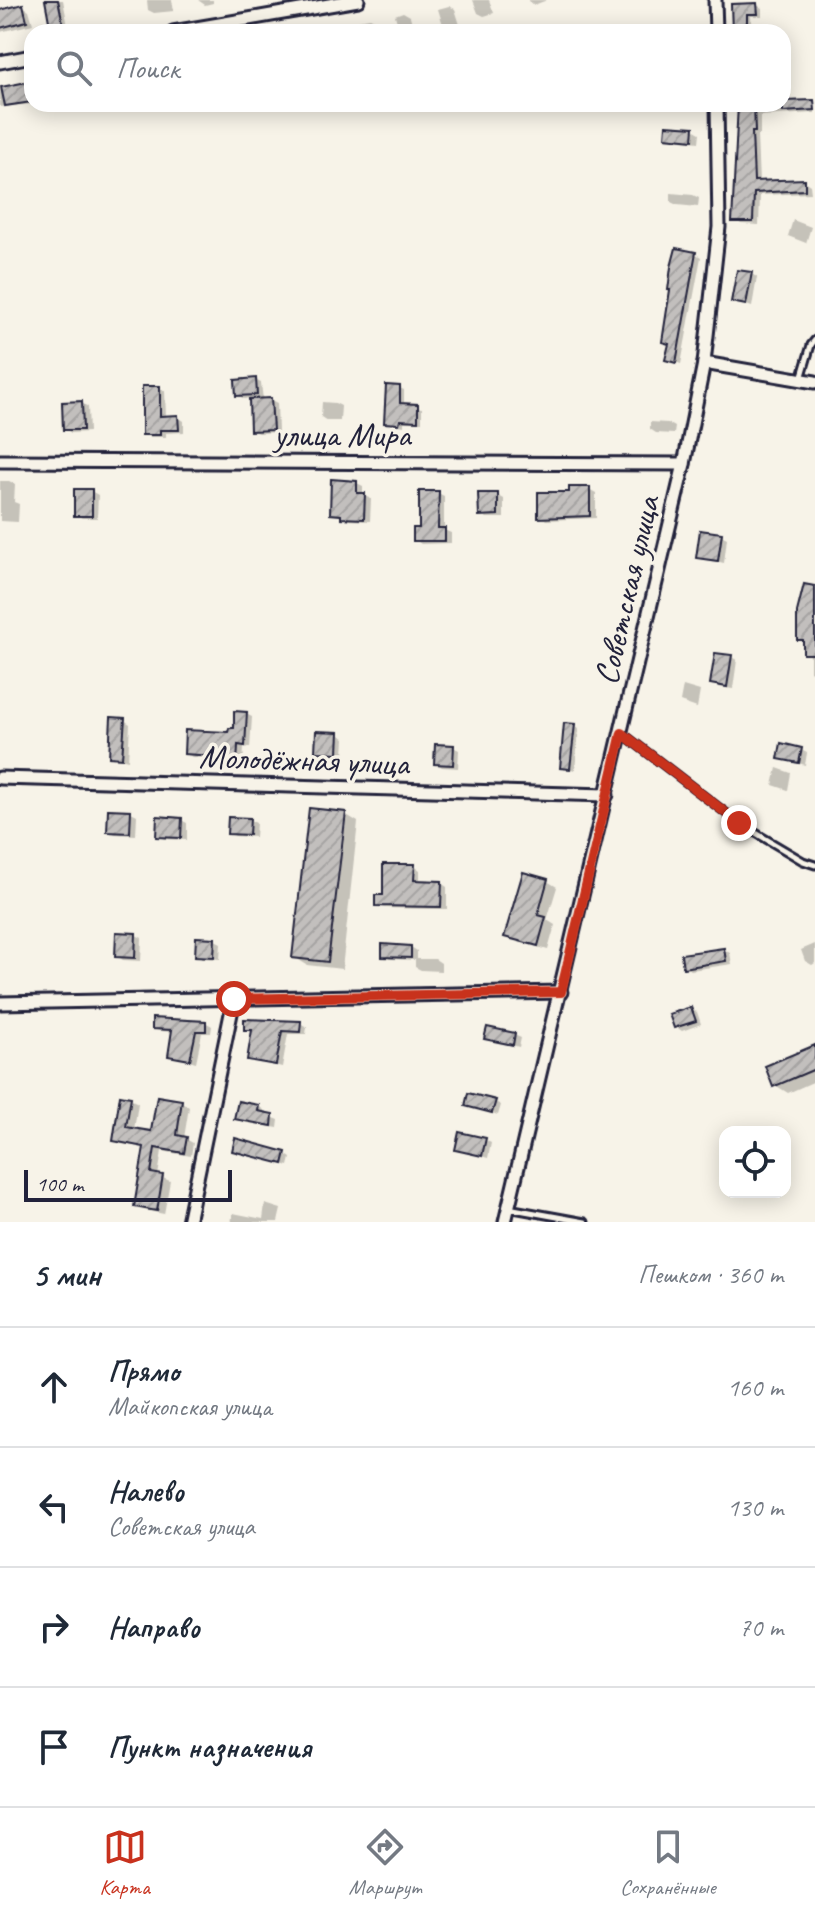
<!DOCTYPE html>
<html lang="ru">
<meta charset="utf-8">
<style>
:root{--surface:#fff;--page:#f2f2f3;--text:#1f2937;--muted:#747a83;--line:#e0e1e3;--accent:#c8321e}
body{margin:0;font-family:Caveat,sans-serif;background:var(--page);color:var(--text)}
.controls{position:absolute;right:24px;bottom:24px;display:grid;overflow:hidden;border-radius:16px;box-shadow:0 4px 20px #0003}
.controls button{width:72px;height:72px;display:grid;place-items:center;padding:0;border:0;border-bottom:2px solid var(--line);background:var(--surface);color:var(--text);font:40px sans-serif}
.scale{position:absolute;left:24px;bottom:20px;width:208px;box-sizing:border-box;padding-left:8px;border:4px solid #22223b;border-top:0;font-size:22px;line-height:28px;white-space:nowrap;color:#22223b;-webkit-text-stroke:6px #f7f3e8;paint-order:stroke}
.stop{position:absolute;width:24px;height:24px;margin:-18px;border:6px solid #c8321e;border-radius:50%;background:#fff}
.stop.end{background:#c8321e;border-color:#fff;box-shadow:0 2px 8px #0008}
.list{margin:0;padding:0;list-style:none}
h2{display:flex;justify-content:space-between;align-items:center;height:104px;margin:0;padding:0 32px;font-size:34px}
h2 small{font-size:26px;font-weight:400;color:var(--muted)}
.list li{display:grid;grid-template-columns:52px 1fr auto;gap:24px;align-items:center;box-sizing:border-box;height:120px;padding:0 32px;border-top:2px solid var(--line)}
.list b{display:block;font-size:30px;white-space:nowrap}
.list p{margin:0;font-size:26px;white-space:nowrap;color:var(--muted)}
.list em{font-size:26px;font-style:normal;color:var(--muted)}
.icon{flex:none;width:44px;height:44px;fill:none;stroke:currentColor;stroke-width:2;stroke-linecap:round;stroke-linejoin:round}
.map{position:relative;flex:none;width:815px;height:1222px;overflow:hidden}
.search{position:absolute;background:var(--surface);box-shadow:0 4px 20px #0003;left:24px;right:24px;top:24px;height:88px;display:flex;align-items:center;gap:20px;box-sizing:border-box;padding:0 28px;border-radius:24px;color:var(--muted);font-size:30px}
.sheet{height:584px;background:var(--surface)}
nav{display:flex;justify-content:space-around;align-items:center;box-sizing:border-box;height:112px;border-top:2px solid var(--line);background:var(--surface);font-size:22px;color:var(--muted)}
nav a{display:grid;justify-items:center;gap:4px}
nav .on{color:var(--accent)}
.map>svg:first-child{display:block}
.shadow{fill:#0003}
.building{fill:url(#building-hatch);stroke:#22223b;stroke-width:2}
.lines{fill:none;stroke-linecap:round;stroke-linejoin:round}
.lane-casing{stroke:#22223b;stroke-width:11}
.street-casing{stroke:#22223b;stroke-width:17}
.lane{stroke:#f7f3e8;stroke-width:5}
.street{stroke:#f7f3e8;stroke-width:11}
.route{stroke:#c8321e;stroke-width:10}
.labels{text-anchor:middle;stroke-width:7;stroke-linejoin:round;paint-order:stroke}
.street-label{font-size:34px;fill:#22223b;stroke:#f7f3e8}
</style>
<div class="map">
<svg width="815" height="1222" viewBox="0 0 815 1222">
<defs>
<pattern id="building-hatch" width="6" height="6" patternUnits="userSpaceOnUse" patternTransform="scale(2)"><rect width="6" height="6" fill="#c2bfbd"/><path d="M-1 1l2-2M0 6l6-6M5 7l2-2" fill="none" stroke="#a6a4a3"/></pattern>
</defs>
<rect width="100%" height="100%" fill="#f7f3e8"/>
<filter id="ink" filterUnits="userSpaceOnUse"><feTurbulence type="fractalNoise" baseFrequency=".0125" numOctaves="2"/><feDisplacementMap in="SourceGraphic" scale="16" xChannelSelector="R" yChannelSelector="G"/><feConvolveMatrix kernelMatrix="1 2 1 2 8 2 1 2 1" color-interpolation-filters="sRGB"/></filter>
<g filter="url(#ink)">
<g class="shadow">
<path d="M 47,0 L 63,0 L 69,32 L 53,32 Z"/>
<path d="M 147,0 L 172,0 L 174,11 L 154,13 L 148,10 Z"/>
<path d="M 198,0 L 213,0 L 213,3 L 205,5 Z"/>
<path d="M 473,0 L 489,0 L 494,13 L 484,16 L 478,13 Z"/>
<path d="M 528,0 L 547,0 L 534,5 Z"/>
<path d="M 757,5 L 762,8 L 762,16 L 751,16 L 752,32 L 734,30 L 733,6 Z"/>
<path d="M 23,6 L 29,10 L 33,24 L 0,32 L 0,12 Z"/>
<path d="M 449,6 L 455,9 L 460,25 L 449,28 L 443,25 L 438,9 Z"/>
<path d="M 403,12 L 410,16 L 414,31 L 399,30 L 395,15 Z"/>
<path d="M 370,18 L 376,21 L 378,32 L 361,32 L 358,20 Z"/>
<path d="M 32,83 L 32,104 L 0,107 L 0,88 Z"/>
<path d="M 815,102 L 815,113 L 760,116 L 760,135 L 757,135 L 759,183 L 804,181 L 810,185 L 811,193 L 760,195 L 759,225 L 741,224 L 735,220 L 740,104 Z"/>
<path d="M 693,129 L 700,133 L 699,142 L 673,139 L 667,136 Z"/>
<path d="M 671,193 L 693,195 L 699,198 L 698,207 L 677,205 L 671,202 Z"/>
<path d="M 793,220 L 811,227 L 806,243 L 788,236 Z"/>
<path d="M 696,254 L 701,257 L 681,364 L 667,359 L 671,344 L 664,341 Z"/>
<path d="M 751,274 L 757,277 L 752,307 L 734,301 Z"/>
<path d="M 255,380 L 261,383 L 263,400 L 271,400 L 277,403 L 278,432 L 259,433 L 252,430 L 251,398 L 244,399 L 238,395 Z"/>
<path d="M 159,388 L 165,391 L 166,418 L 178,417 L 184,421 L 184,432 L 166,433 L 166,437 L 150,437 L 144,434 Z"/>
<path d="M 400,388 L 404,390 L 404,405 L 422,408 L 422,422 L 404,422 L 404,426 L 386,422 Z"/>
<path d="M 322,402 L 335,403 L 341,406 L 340,421 L 327,421 L 321,417 Z"/>
<path d="M 82,403 L 88,407 L 89,432 L 71,433 L 65,429 Z"/>
<path d="M 650,422 L 668,423 L 675,427 L 674,434 L 656,433 L 650,429 Z"/>
<path d="M 0,481 L 9,481 L 15,484 L 14,502 L 19,504 L 18,522 L 0,521 Z"/>
<path d="M 357,483 L 363,486 L 363,495 L 371,499 L 370,521 L 349,520 L 332,513 Z"/>
<path d="M 589,489 L 596,493 L 596,518 L 546,520 L 540,516 L 571,494 Z"/>
<path d="M 91,491 L 98,495 L 97,518 L 82,518 L 76,515 Z"/>
<path d="M 438,493 L 444,496 L 444,530 L 451,533 L 451,543 L 421,544 L 415,540 Z"/>
<path d="M 497,495 L 504,499 L 504,518 L 487,518 L 481,514 Z"/>
<path d="M 721,535 L 727,538 L 724,563 L 698,557 Z"/>
<path d="M 815,588 L 815,674 L 810,671 L 810,656 L 805,653 L 805,642 L 799,639 Z"/>
<path d="M 731,657 L 737,660 L 733,689 L 719,687 L 713,683 Z"/>
<path d="M 683,686 L 700,691 L 697,708 L 680,702 Z"/>
<path d="M 246,714 L 252,717 L 250,748 L 244,747 L 243,767 L 229,763 L 229,759 L 192,757 L 186,753 L 236,730 Z"/>
<path d="M 124,720 L 130,724 L 128,760 L 111,756 Z"/>
<path d="M 574,726 L 579,729 L 575,770 L 562,767 Z"/>
<path d="M 338,734 L 345,738 L 344,756 L 323,755 L 317,751 Z"/>
<path d="M 453,747 L 459,750 L 458,768 L 442,767 L 436,763 Z"/>
<path d="M 801,750 L 807,753 L 805,765 L 781,758 Z"/>
<path d="M 777,768 L 791,773 L 788,790 L 773,785 Z"/>
<path d="M 131,812 L 137,815 L 136,835 L 115,834 L 109,831 Z"/>
<path d="M 345,814 L 358,822 L 342,969 L 307,965 L 294,957 Z"/>
<path d="M 181,820 L 187,823 L 187,840 L 164,839 L 158,836 Z"/>
<path d="M 250,820 L 256,823 L 255,837 L 235,836 L 229,833 Z"/>
<path d="M 414,866 L 420,870 L 420,882 L 441,883 L 447,887 L 447,909 L 383,908 L 377,905 Z"/>
<path d="M 547,881 L 557,887 L 547,920 L 555,925 L 548,950 L 516,941 L 507,936 Z"/>
<path d="M 136,935 L 142,938 L 141,961 L 123,960 L 117,956 Z"/>
<path d="M 215,940 L 221,943 L 220,959 L 203,958 L 197,955 Z"/>
<path d="M 815,944 L 815,963 L 812,965 L 805,961 L 801,950 Z"/>
<path d="M 411,947 L 417,951 L 417,959 L 435,959 L 441,963 L 441,971 L 421,970 L 415,967 L 415,960 L 390,959 L 384,956 Z"/>
<path d="M 724,950 L 730,953 L 732,964 L 691,970 L 685,967 Z"/>
<path d="M 691,1009 L 697,1012 L 701,1024 L 682,1031 L 676,1027 Z"/>
<path d="M 205,1022 L 212,1026 L 211,1033 L 202,1033 L 196,1062 L 170,1055 L 174,1032 L 160,1031 L 154,1028 Z"/>
<path d="M 300,1023 L 307,1027 L 306,1034 L 288,1034 L 282,1067 L 249,1059 L 252,1032 L 246,1029 Z"/>
<path d="M 514,1035 L 521,1038 L 519,1047 L 486,1038 Z"/>
<path d="M 815,1047 L 815,1081 L 788,1093 L 775,1085 Z"/>
<path d="M 130,1099 L 138,1103 L 134,1130 L 153,1133 L 182,1102 L 189,1107 L 184,1138 L 193,1143 L 191,1156 L 162,1151 L 158,1176 L 170,1181 L 164,1214 L 144,1210 L 136,1206 L 146,1148 L 122,1144 L 115,1140 Z"/>
<path d="M 495,1102 L 501,1105 L 498,1115 L 467,1105 Z"/>
<path d="M 258,1106 L 264,1110 L 264,1114 L 279,1120 L 278,1128 L 243,1122 L 237,1118 Z"/>
<path d="M 485,1140 L 491,1143 L 488,1158 L 457,1149 Z"/>
<path d="M 241,1153 L 285,1154 L 291,1158 L 289,1166 Z"/>
<path d="M 265,1204 L 281,1209 L 278,1222 L 231,1222 L 233,1213 L 263,1219 Z"/>
</g>
<g class="building">
<path d="M 45,0 L 58,0 L 65,32 L 51,32 Z"/>
<path d="M 757,3 L 758,14 L 747,14 L 747,31 L 732,31 L 731,4 Z"/>
<path d="M 23,4 L 27,21 L 0,28 L 0,10 Z"/>
<path d="M 32,81 L 32,102 L 5,106 L 1,87 Z"/>
<path d="M 814,100 L 815,110 L 783,112 L 783,101 Z"/>
<path d="M 738,104 L 754,104 L 755,132 L 752,132 L 754,181 L 805,179 L 805,190 L 754,193 L 753,222 L 732,222 Z"/>
<path d="M 666,125 L 694,127 L 693,140 L 665,137 Z"/>
<path d="M 676,248 L 696,252 L 676,363 L 665,360 L 669,344 L 662,342 L 670,290 L 668,290 L 671,267 Z"/>
<path d="M 737,270 L 752,272 L 746,305 L 731,302 Z"/>
<path d="M 256,378 L 257,395 L 236,396 L 235,380 Z"/>
<path d="M 386,385 L 400,386 L 400,403 L 418,404 L 418,421 L 400,420 L 399,424 L 384,423 Z"/>
<path d="M 142,386 L 160,386 L 160,416 L 178,415 L 179,430 L 160,430 L 160,435 L 142,435 Z"/>
<path d="M 271,398 L 273,430 L 250,431 L 249,399 Z"/>
<path d="M 82,401 L 83,430 L 63,430 L 62,402 Z"/>
<path d="M 331,479 L 357,481 L 357,493 L 365,493 L 364,519 L 341,518 L 341,515 L 330,514 Z"/>
<path d="M 569,487 L 590,487 L 590,516 L 538,518 L 538,492 L 569,492 Z"/>
<rect x="74" y="489" width="18" height="27"/>
<path d="M 419,491 L 439,491 L 438,528 L 445,528 L 445,541 L 413,541 L 413,528 L 419,528 Z"/>
<path d="M 478,493 L 498,493 L 498,515 L 479,516 Z"/>
<path d="M 700,530 L 722,533 L 718,561 L 696,558 Z"/>
<path d="M 804,584 L 815,586 L 815,654 L 803,654 L 803,640 L 797,640 L 797,612 Z"/>
<path d="M 715,653 L 732,655 L 727,687 L 710,684 Z"/>
<path d="M 234,711 L 247,712 L 245,746 L 238,745 L 237,765 L 227,765 L 227,757 L 184,754 L 185,730 L 228,732 L 229,728 L 234,728 Z"/>
<path d="M 111,717 L 125,718 L 122,758 L 109,757 Z"/>
<path d="M 564,723 L 575,724 L 570,769 L 560,768 Z"/>
<path d="M 316,731 L 339,732 L 338,753 L 315,752 Z"/>
<path d="M 781,743 L 802,748 L 799,763 L 778,759 Z"/>
<path d="M 435,744 L 454,745 L 453,765 L 434,764 Z"/>
<path d="M 309,808 L 346,812 L 328,962 L 292,958 Z"/>
<path d="M 108,809 L 131,810 L 130,833 L 107,832 Z"/>
<path d="M 157,816 L 182,818 L 181,838 L 156,837 Z"/>
<path d="M 228,817 L 250,818 L 249,835 L 227,834 Z"/>
<path d="M 383,864 L 415,864 L 414,880 L 442,881 L 441,907 L 375,906 L 375,895 L 383,895 Z"/>
<path d="M 523,872 L 548,879 L 538,915 L 546,917 L 538,946 L 504,937 Z"/>
<path d="M 116,932 L 136,933 L 135,958 L 115,957 Z"/>
<path d="M 196,937 L 215,938 L 214,957 L 195,956 Z"/>
<path d="M 382,944 L 411,946 L 411,958 L 382,957 Z"/>
<path d="M 724,948 L 726,961 L 683,968 L 681,954 Z"/>
<path d="M 691,1007 L 696,1021 L 674,1028 L 669,1014 Z"/>
<path d="M 152,1018 L 206,1021 L 206,1031 L 196,1031 L 190,1060 L 168,1056 L 172,1030 L 152,1029 Z"/>
<path d="M 244,1019 L 301,1021 L 300,1032 L 282,1031 L 276,1065 L 247,1060 L 252,1030 L 244,1030 Z"/>
<path d="M 487,1027 L 515,1033 L 513,1045 L 484,1039 Z"/>
<path d="M 815,1045 L 815,1069 L 773,1087 L 765,1066 Z"/>
<path d="M 468,1093 L 496,1100 L 492,1113 L 465,1106 Z"/>
<path d="M 120,1095 L 131,1097 L 126,1127 L 151,1131 L 157,1096 L 182,1100 L 177,1135 L 187,1137 L 184,1153 L 155,1148 L 151,1173 L 163,1175 L 157,1211 L 134,1207 L 144,1147 L 113,1141 Z"/>
<path d="M 238,1101 L 259,1105 L 258,1111 L 273,1114 L 272,1126 L 234,1119 Z"/>
<path d="M 459,1132 L 486,1138 L 482,1156 L 455,1150 Z"/>
<path d="M 235,1138 L 286,1152 L 283,1164 L 232,1151 Z"/>
</g>
<g class="lines">
<g class="lane-casing">
<g id="lane">
<path d="M 801,379 L 811,345 L 815,340"/>
<path d="M 622,733 L 739,823 L 803,861 L 815,865"/>
<path d="M 508,1208 L 585,1222"/>
</g>
</g>
<g class="street-casing">
<g id="street">
<path d="M 715,0 L 716,32"/>
<path d="M 173,32 L 358,0"/>
<path d="M 0,62 L 32,56"/>
<path d="M 704,363 L 815,382"/>
<path d="M 0,461 L 684,464"/>
<path d="M 0,778 L 607,795"/>
<path d="M 0,1003 L 561,992"/>
<path d="M 188,1222 L 234,999"/>
<path d="M 505,1222 L 684,464 L 704,363 L 719,227 L 717,104"/>
</g>
</g>
<use href="#lane" class="lane"/>
<use href="#street" class="street"/>
</g>
</g>
<g class="lines" filter="url(#ink)">
<path class="route" d="M 234,999 L 561,992 L 622,733 L 739,823"/>
</g>
<g class="labels">
<g class="street-label">
<text x="342" y="446">улица Мира</text>
<text transform="translate(626 590) rotate(-77)" y="12">Советская улица</text>
<text transform="translate(304 759) rotate(2)" y="12">Молодёжная улица</text>
</g>
</g>
</svg>
<div class="controls">
<button><svg class="icon" aria-label="locate" viewBox="0 0 24 24"><circle cx="12" cy="12" r="6"/><path d="M12 2v4M12 18v4M2 12h4M18 12h4"/></svg></button>
</div>
<div class="scale">100 m</div>
<div class="stop" style="left:234px;top:999px"></div>
<div class="stop end" style="left:739px;top:823px"></div>
<div class="search"><svg class="icon" aria-label="search" viewBox="0 0 24 24"><circle cx="10" cy="10" r="6"/><path d="M15 15l6 6"/></svg>Поиск</div>
</div>
<section class="sheet">
<h2>5 мин<small>Пешком · 360 m</small></h2>
<ul class="list">
<li><svg class="icon" aria-label="ahead" viewBox="0 0 24 24"><path d="M12 20V5M6 11l6-6 6 6"/></svg><div><b>Прямо</b><p>Майкопская улица</p></div><em>160 m</em></li>
<li><svg class="icon" aria-label="left" viewBox="0 0 24 24"><path d="M17 20v-9H6M10 6l-5 5 5 5"/></svg><div><b>Налево</b><p>Советская улица</p></div><em>130 m</em></li>
<li><svg class="icon" aria-label="right" viewBox="0 0 24 24"><path d="M7 20v-9h11M14 6l5 5-5 5"/></svg><div><b>Направо</b></div><em>70 m</em></li>
<li><svg class="icon" aria-label="arrive" viewBox="0 0 24 24"><path d="M6 21V4h12l-3 4 3 4H6"/></svg><div><b>Пункт назначения</b></div></li>
</ul>
</section>
<nav>
<a class="on"><svg class="icon" aria-label="map" viewBox="0 0 24 24"><path d="M3 6l6-2 6 2 6-2v14l-6 2-6-2-6 2zM9 4v14M15 6v14"/></svg>Карта</a>
<a><svg class="icon" aria-label="directions" viewBox="0 0 24 24"><path d="M12 3l9 9-9 9-9-9zM9 14v-3h6M13 9l2 2-2 2"/></svg>Маршрут</a>
<a><svg class="icon" aria-label="saved" viewBox="0 0 24 24"><path d="M7 4h10v16l-5-4-5 4z"/></svg>Сохранённые</a>
</nav>
